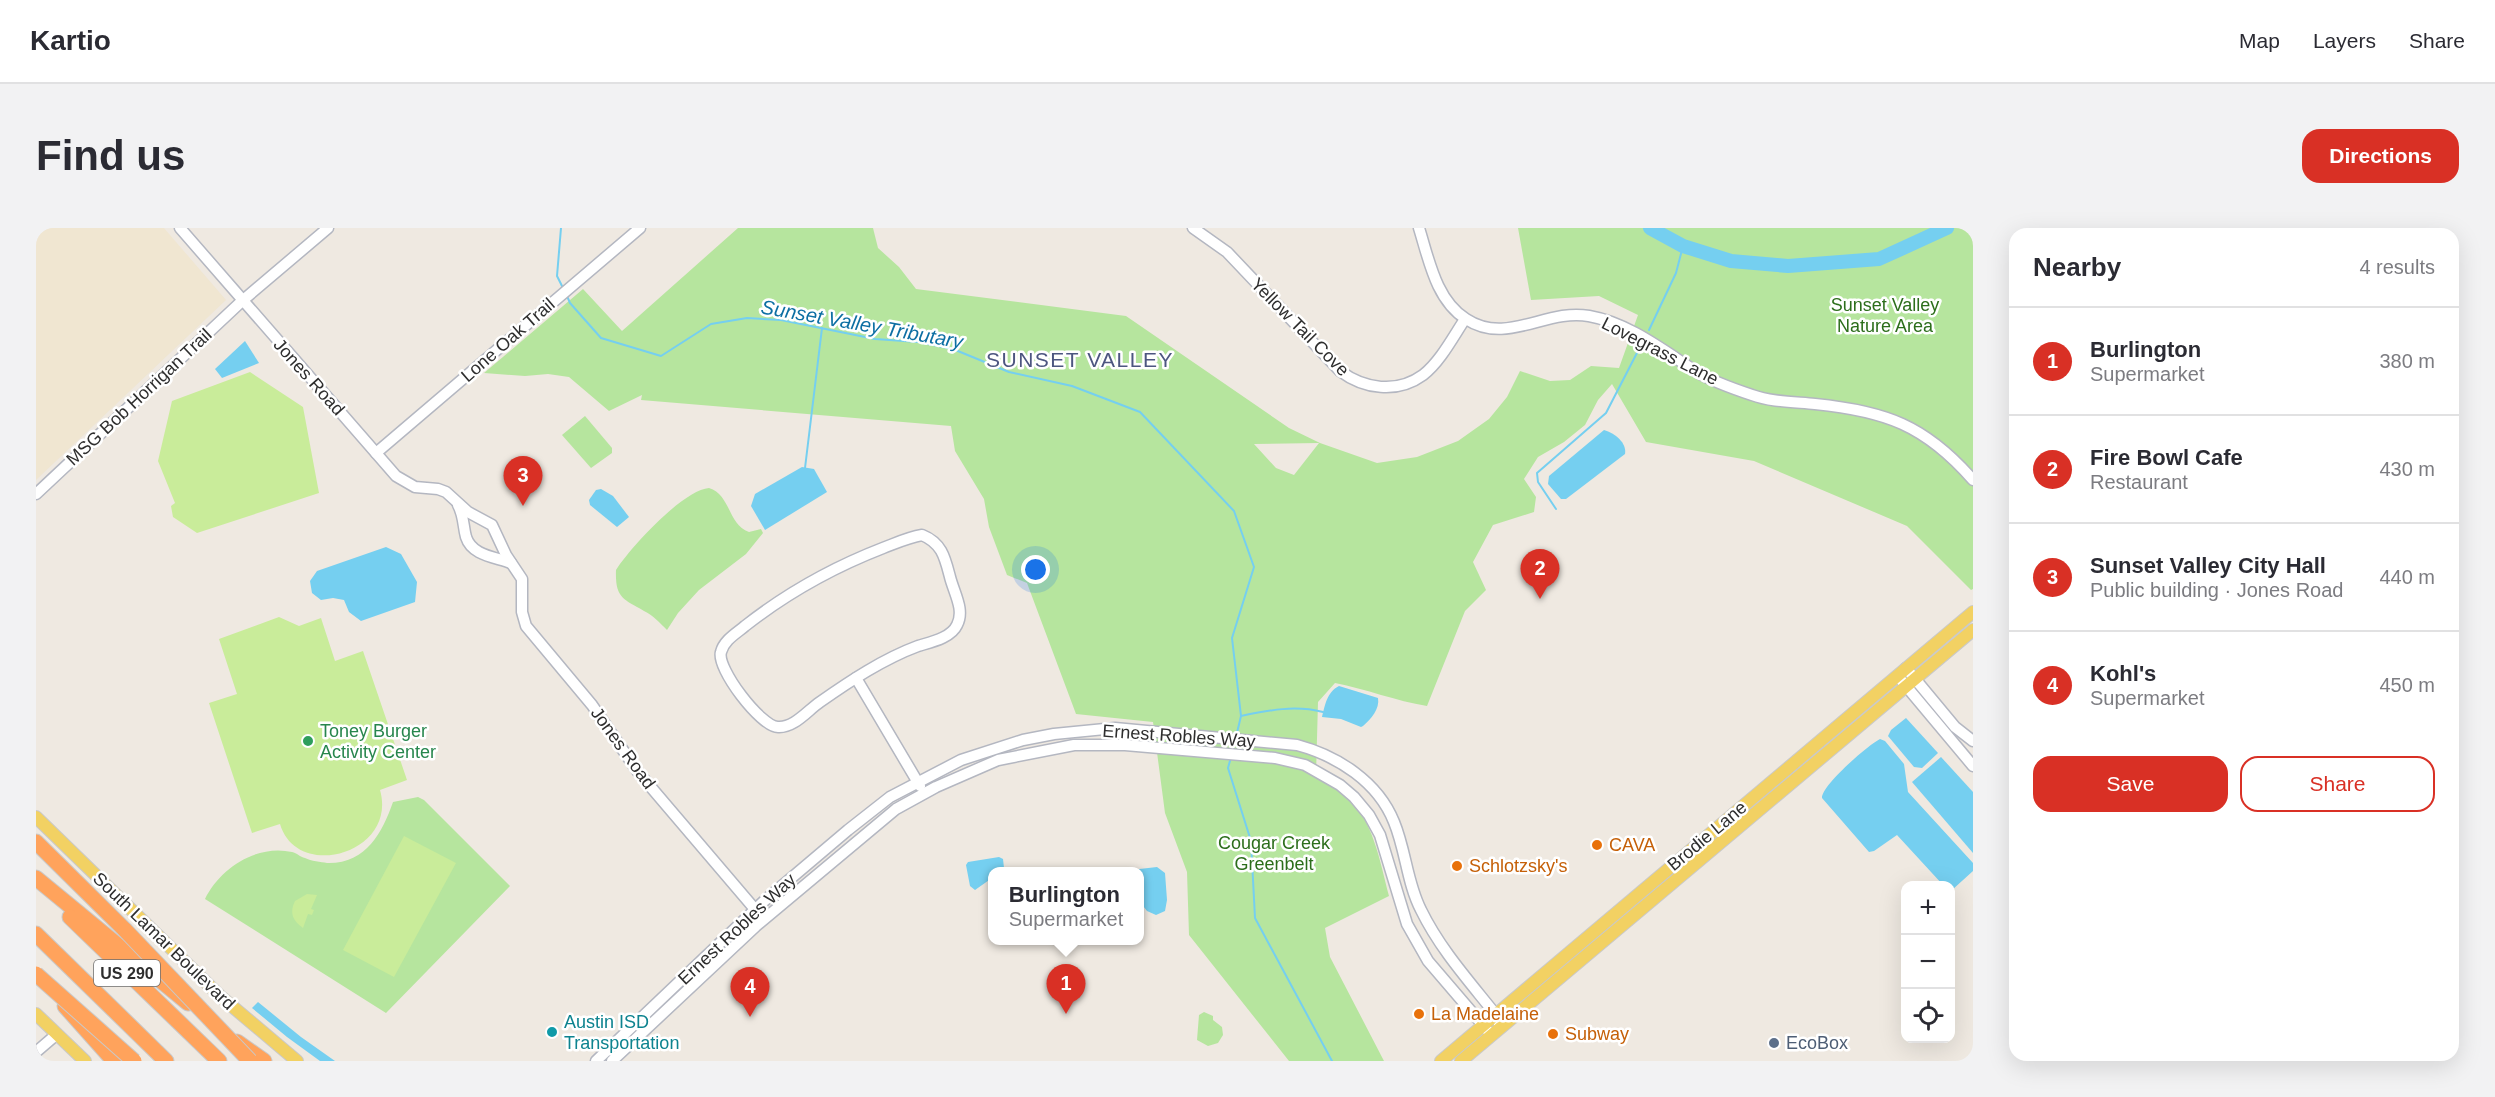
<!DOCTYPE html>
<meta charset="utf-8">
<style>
:root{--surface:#fff;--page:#f2f2f3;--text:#2b2b33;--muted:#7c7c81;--line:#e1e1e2;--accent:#d93025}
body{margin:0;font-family:Helvetica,sans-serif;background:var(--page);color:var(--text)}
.controls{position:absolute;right:18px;bottom:18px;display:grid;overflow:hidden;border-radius:12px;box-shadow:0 6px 24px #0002}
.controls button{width:54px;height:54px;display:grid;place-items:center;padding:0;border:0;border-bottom:2px solid var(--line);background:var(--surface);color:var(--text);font:30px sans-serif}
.you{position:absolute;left:1000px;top:342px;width:21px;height:21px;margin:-15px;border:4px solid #fff;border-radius:50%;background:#1a73e8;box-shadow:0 0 0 9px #1a73e833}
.badge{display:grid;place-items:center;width:39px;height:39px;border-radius:50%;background:var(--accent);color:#fff;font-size:20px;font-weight:700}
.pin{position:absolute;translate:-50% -50px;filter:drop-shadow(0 2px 3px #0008)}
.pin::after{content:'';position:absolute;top:32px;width:21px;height:18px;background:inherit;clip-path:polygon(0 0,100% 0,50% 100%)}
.popup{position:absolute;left:952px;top:639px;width:156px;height:78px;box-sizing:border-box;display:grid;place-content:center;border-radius:12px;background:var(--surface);filter:drop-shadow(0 2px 4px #0005);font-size:20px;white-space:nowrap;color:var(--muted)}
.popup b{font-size:22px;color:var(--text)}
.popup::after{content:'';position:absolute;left:50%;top:100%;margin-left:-12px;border:12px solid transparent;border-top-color:var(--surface)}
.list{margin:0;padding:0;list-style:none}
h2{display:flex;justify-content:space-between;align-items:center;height:78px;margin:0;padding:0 24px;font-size:26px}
h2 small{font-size:20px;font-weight:400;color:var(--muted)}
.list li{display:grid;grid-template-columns:39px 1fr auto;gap:18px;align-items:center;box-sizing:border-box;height:108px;padding:0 24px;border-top:2px solid var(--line)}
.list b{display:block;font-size:22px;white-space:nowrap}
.list p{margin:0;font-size:20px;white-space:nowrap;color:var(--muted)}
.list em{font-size:20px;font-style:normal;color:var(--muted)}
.actions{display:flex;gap:12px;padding:18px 24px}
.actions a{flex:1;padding:14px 0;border:2px solid var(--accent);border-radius:18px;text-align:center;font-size:21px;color:var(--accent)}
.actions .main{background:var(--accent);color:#fff}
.icon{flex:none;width:33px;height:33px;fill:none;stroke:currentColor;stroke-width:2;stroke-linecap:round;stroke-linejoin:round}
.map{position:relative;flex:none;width:1937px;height:833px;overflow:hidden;border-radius:18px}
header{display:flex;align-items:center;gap:36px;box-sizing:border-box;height:84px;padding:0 30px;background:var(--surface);border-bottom:2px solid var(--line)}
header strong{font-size:28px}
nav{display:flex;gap:33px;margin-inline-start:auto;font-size:21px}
.intro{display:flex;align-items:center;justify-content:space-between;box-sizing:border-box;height:144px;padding:0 36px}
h1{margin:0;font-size:42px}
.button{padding:15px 27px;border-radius:18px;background:var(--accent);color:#fff;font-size:21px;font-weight:700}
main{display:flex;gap:36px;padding:0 36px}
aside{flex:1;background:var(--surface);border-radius:18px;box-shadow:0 6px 24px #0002}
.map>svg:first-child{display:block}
.education{fill:#f0e6d1}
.green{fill:#b6e59e;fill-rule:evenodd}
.pitch{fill:#c9ec9a}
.water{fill:#75cff0}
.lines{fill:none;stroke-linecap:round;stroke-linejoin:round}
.stream{stroke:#75cff0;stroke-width:2}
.river{stroke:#75cff0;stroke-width:14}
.minor-casing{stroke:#b4b7c1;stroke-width:13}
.major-casing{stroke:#c9c9c9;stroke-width:14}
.highway-casing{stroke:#c9c9c9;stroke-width:17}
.minor{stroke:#fff;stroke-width:10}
.major{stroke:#f2d163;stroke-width:12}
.highway{stroke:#ffa35c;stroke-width:15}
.highway-bridge-casing{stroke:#c9c9c9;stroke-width:17;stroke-linecap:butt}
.highway-bridge{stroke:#ffa35c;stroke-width:15}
.leisure-dot{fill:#2e9e5b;stroke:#fff;stroke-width:2}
.food-dot{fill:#e8710a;stroke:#fff;stroke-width:2}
.culture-dot{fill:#0f9aa8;stroke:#fff;stroke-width:2}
.service-dot{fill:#5c6f8a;stroke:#fff;stroke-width:2}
.labels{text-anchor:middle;stroke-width:5;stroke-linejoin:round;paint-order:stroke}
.shield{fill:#fff;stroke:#6d6d6d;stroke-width:1.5}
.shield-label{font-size:16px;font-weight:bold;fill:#2e2e2e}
.park-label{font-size:18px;fill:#2c6e1b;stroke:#fff}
.street-label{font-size:18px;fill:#2e2e2e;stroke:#fff}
.leisure-label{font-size:18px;fill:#27864d;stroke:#fff;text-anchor:start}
.food-label{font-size:18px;fill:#c56008;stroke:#fff;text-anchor:start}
.culture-label{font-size:18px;fill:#0d838f;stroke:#fff;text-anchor:start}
.service-label{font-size:18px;fill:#4e5e75;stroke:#fff;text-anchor:start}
.water-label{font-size:20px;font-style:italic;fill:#0d6fa3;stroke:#fff}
.quarter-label{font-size:21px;letter-spacing:1.5px;fill:#4d5680;stroke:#fff}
</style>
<header>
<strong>Kartio</strong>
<nav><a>Map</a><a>Layers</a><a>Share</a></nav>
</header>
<div class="intro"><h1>Find us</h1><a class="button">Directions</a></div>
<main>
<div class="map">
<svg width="1937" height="833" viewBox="0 0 1937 833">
<rect width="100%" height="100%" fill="#efe9e1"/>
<path class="education" d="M 0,0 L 128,0 L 190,72 L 0,252 Z"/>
<g class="green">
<path d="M 702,0 L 837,0 L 842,20 L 863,39 L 880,61 L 1090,88 L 1253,200 L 1284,215 L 1341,235 L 1381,229 L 1422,213 L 1453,191 L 1471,169 L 1484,143 L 1514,153 L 1534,152 L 1555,138 L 1583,140 L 1602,87 L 1563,68 L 1495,72 L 1482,0 L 1937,0 L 1937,361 L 1935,362 L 1871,298 L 1718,233 L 1610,214 L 1576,156 L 1562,172 L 1549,197 L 1528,214 L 1502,229 L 1488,251 L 1500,269 L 1498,284 L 1457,297 L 1437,334 L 1450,362 L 1429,383 L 1391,478 C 1360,473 1330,461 1299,455 L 1282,474 L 1280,547 C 1290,553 1299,559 1308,566 C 1337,589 1344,634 1353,668 L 1289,700 L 1294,729 L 1348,833 L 1253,833 L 1153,707 L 1151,644 L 1129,585 L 1117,494 L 1040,486 L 991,355 L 971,347 L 953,299 L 948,271 L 919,223 L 915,198 L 605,172 L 606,167 L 573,183 L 533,149 L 512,146 L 489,148 L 448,145 L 547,61 L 586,103 ZM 1283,215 L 1258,247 L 1240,240 L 1218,216 Z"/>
<path d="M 549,188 L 576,220 L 576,225 L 555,240 L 526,207 Z"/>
<path d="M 673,260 C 695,267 692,297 713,304 L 725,301 L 727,305 L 710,326 L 663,362 L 642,385 L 631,402 C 624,395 617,387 608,383 C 587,371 579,370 580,342 C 594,320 647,262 673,260 Z"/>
<path d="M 382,569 L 388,572 L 474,658 L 350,785 L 169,671 C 184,640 221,616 256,624 C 261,625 264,629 269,630 C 275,633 285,634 291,635 C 330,636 346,605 357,574 Z"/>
<path d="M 1168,784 L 1177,788 L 1177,792 L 1186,799 L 1187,807 L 1182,815 L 1172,818 L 1161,812 L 1163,787 Z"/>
</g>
<g class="pitch">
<path d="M 214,144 L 267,179 L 283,265 L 161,305 L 137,289 L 135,278 L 139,275 L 122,233 L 136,173 Z"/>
<path d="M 243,389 L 263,398 L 285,390 L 299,433 L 327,423 L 371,552 L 344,562 C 362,625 261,654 244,596 L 216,605 L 173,475 L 201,466 L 183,411 Z"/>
<path d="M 368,608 L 420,635 L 358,749 L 307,722 Z"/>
<path d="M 271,666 L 281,667 L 275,681 L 278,682 L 276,687 L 272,686 L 267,700 C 257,693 253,685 259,673 Z"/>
</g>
<g class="water">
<path d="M 209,113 L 223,135 L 186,150 L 179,141 Z"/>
<path d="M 1568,202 C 1579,205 1591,215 1589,226 L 1530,271 L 1525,271 L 1512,256 L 1513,248 Z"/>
<path d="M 766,239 L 778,241 L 791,264 L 729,302 L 715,278 L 719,266 Z"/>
<path d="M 565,261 L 577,268 L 593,289 L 581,299 L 554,277 L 553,272 L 560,262 Z"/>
<path d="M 350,319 L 365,326 L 381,354 L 379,374 L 325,393 L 313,384 L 308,372 L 297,370 L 285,372 L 276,365 L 274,353 L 281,343 Z"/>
<path d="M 1303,458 L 1342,470 C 1344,481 1335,491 1327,498 L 1325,499 L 1305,491 L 1286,489 C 1289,477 1291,464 1303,458 Z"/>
<path d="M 1870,490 L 1902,525 L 1886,540 L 1878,539 L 1852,508 L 1855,502 Z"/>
<path d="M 1844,511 L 1849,513 L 1868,536 L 1872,564 L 1937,635 L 1937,643 L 1916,662 L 1914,658 L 1907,657 L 1861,607 L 1838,623 L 1833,624 L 1786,570 C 1785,558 1832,517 1844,511 Z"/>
<path d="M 1905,529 L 1937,564 L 1937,625 L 1876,554 Z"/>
<path d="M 963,629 L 967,631 L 968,640 L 964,643 L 956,644 L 956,650 L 939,662 L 934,658 L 930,637 L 932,634 Z"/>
<path d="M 1121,639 L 1129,645 L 1131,672 L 1129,683 L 1120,687 L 1111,683 L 1104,674 L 1104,644 L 1086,643 Z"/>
<path d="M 222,774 L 265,809 L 299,833 L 284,833 L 251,809 L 216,780 Z"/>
</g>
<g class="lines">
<g class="stream">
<path d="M 525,0 L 521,48 L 527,60"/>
<path d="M 531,68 L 534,75 L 565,110 L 625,128 L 675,96 L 711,90 L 745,92 L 839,111 L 882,114 L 917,121 L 973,144 L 1036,158 L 1104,184 L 1198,283 L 1218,339 L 1196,410 L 1205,488 L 1200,509"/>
<path d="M 1613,102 L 1640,45 L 1647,18"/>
<path d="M 769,240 L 786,100"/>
<path d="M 1520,281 L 1502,254 L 1501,245 L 1570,185 L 1603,121"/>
<path d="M 1205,488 C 1234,482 1259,477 1287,484"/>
<path d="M 1195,529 L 1192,540 L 1215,613 L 1219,690 L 1296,833"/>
</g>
<path class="river" d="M 1614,0 L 1647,18 L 1695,33 L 1752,38 L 1843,31 L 1911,0"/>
<g class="minor-casing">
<g id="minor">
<path d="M 144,0 L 360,248 L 379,259 L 402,261 L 410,264 L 432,284 L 456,297 L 470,327 L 486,351 L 486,384 L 490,398 L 556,477 L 602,544 L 723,686"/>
<path d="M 1157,0 L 1191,24 L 1304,143 C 1328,161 1361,166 1387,147 C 1404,134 1417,109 1429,91"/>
<path d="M 1383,0 C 1393,32 1400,72 1430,91 C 1471,118 1510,80 1553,88 C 1593,95 1628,123 1661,144 C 1677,154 1698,161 1716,167 C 1735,174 1758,174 1779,176 C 1849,183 1889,197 1937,252"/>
<path d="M 340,225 L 604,0"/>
<path d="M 0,266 L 206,73 L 292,0"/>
<path d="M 422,277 C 428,288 427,298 430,309 C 436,328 460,329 475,335"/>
<path d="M 886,307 C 906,315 909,330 914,349 C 918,365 929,382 921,397 C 915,410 895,414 882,418 C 847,431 814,453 784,474 C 771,483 758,500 742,499 C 725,499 680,440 685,424 C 688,412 701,405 709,398 C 751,365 798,339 847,320 C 860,315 873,309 886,307 Z"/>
<path d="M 1870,440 L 1919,499 L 1937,513"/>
<path d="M 820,450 L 884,558"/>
<path d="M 1865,452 L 1937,538"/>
<path d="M 0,824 L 21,806"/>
<path d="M 560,833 L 727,674 L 812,602 L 854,569 L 925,532 L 987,512 L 1018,506 L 1079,500 L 1261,517 C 1302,528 1342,554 1358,594 C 1370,623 1371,655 1385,682 C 1404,721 1433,753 1460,787 L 1464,799"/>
<path d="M 576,833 L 720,698 L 860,581 L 900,559 L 962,532 L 1038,517 L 1089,517 L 1239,530 L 1269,537 L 1304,557 L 1318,569 L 1333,587 L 1344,607 L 1371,696 L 1392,733 L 1452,803"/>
</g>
</g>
<g class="major-casing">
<g id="major">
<path d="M 0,589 L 184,768 L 261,833"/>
<path d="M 0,786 L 49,833"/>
<path d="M 1405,833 L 1937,384"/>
<path d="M 1425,833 L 1937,402"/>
</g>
</g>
<g class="highway-casing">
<g id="highway">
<path d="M 0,614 L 89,702"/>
<path d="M 0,650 L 152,775"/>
<path d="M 34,689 L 183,833"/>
<path d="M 0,706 L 130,833"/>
<path d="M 29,778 L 78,833"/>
<path d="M 201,814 L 228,833"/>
</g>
</g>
<use href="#minor" class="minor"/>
<use href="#major" class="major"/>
<use href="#highway" class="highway"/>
<g class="highway-bridge-casing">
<g id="highway-bridge">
<path d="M 89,702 L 214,833"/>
<path d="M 0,746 L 98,833"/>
</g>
</g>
<use href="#highway-bridge" class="highway-bridge"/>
</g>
<circle class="leisure-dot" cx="272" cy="513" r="6"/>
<g class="food-dot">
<circle cx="1561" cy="617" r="6"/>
<circle cx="1421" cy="638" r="6"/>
<circle cx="1383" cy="786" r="6"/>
<circle cx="1517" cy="806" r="6"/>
</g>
<circle class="culture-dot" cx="516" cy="804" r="6"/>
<circle class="service-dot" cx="1738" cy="815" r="6"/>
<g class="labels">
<rect class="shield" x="58" y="732" width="66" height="26" rx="4.5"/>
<g class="shield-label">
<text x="91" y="751">US 290</text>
</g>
<g class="park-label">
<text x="1849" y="83">Sunset Valley<tspan x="1849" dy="21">Nature Area</tspan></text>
<text x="1238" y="621">Cougar Creek<tspan x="1238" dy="21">Greenbelt</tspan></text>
</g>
<g class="street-label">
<text transform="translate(1264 99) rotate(45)" y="6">Yellow Tail Cove</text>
<text transform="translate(472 112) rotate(-41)" y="6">Lone Oak Trail</text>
<text transform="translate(1624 123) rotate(27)" y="6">Lovegrass Lane</text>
<text transform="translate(273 149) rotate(48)" y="6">Jones Road</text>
<text transform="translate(103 169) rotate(-43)" y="6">MSG Bob Horrigan Trail</text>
<text transform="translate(1143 508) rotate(4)" y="6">Ernest Robles Way</text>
<text transform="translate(587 520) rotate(54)" y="6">Jones Road</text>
<text transform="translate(1671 608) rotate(-40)" y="6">Brodie Lane</text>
<text transform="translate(701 701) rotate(-43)" y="6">Ernest Robles Way</text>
<text transform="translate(128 713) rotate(44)" y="6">South Lamar Boulevard</text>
</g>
<g class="leisure-label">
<text x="284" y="509">Toney Burger<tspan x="284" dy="21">Activity Center</tspan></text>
</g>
<g class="food-label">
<text x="1573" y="623">CAVA</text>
<text x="1433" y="644">Schlotzsky's</text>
<text x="1395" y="792">La Madelaine</text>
<text x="1529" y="812">Subway</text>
</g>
<g class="culture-label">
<text x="528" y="800">Austin ISD<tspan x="528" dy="21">Transportation</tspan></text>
</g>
<g class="service-label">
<text x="1750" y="821">EcoBox</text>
</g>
<g class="water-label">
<text transform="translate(826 96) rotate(10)" y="7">Sunset Valley Tributary</text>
</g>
<g class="quarter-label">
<text x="1044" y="139">SUNSET VALLEY</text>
</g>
</g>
</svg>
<div class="controls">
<button>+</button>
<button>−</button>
<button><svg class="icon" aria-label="locate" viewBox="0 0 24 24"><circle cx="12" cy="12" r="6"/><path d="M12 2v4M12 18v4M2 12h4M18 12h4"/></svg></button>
</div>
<div class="you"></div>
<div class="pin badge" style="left:1030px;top:786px">1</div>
<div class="popup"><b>Burlington</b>Supermarket</div>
<div class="pin badge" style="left:1504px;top:371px">2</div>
<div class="pin badge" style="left:487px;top:278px">3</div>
<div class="pin badge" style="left:714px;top:789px">4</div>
</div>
<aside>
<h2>Nearby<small>4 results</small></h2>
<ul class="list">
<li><span class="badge">1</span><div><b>Burlington</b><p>Supermarket</p></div><em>380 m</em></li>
<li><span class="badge">2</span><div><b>Fire Bowl Cafe</b><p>Restaurant</p></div><em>430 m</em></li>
<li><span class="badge">3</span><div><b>Sunset Valley City Hall</b><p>Public building · Jones Road</p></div><em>440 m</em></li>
<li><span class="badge">4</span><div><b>Kohl's</b><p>Supermarket</p></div><em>450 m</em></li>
</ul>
<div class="actions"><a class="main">Save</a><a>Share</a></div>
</aside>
</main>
